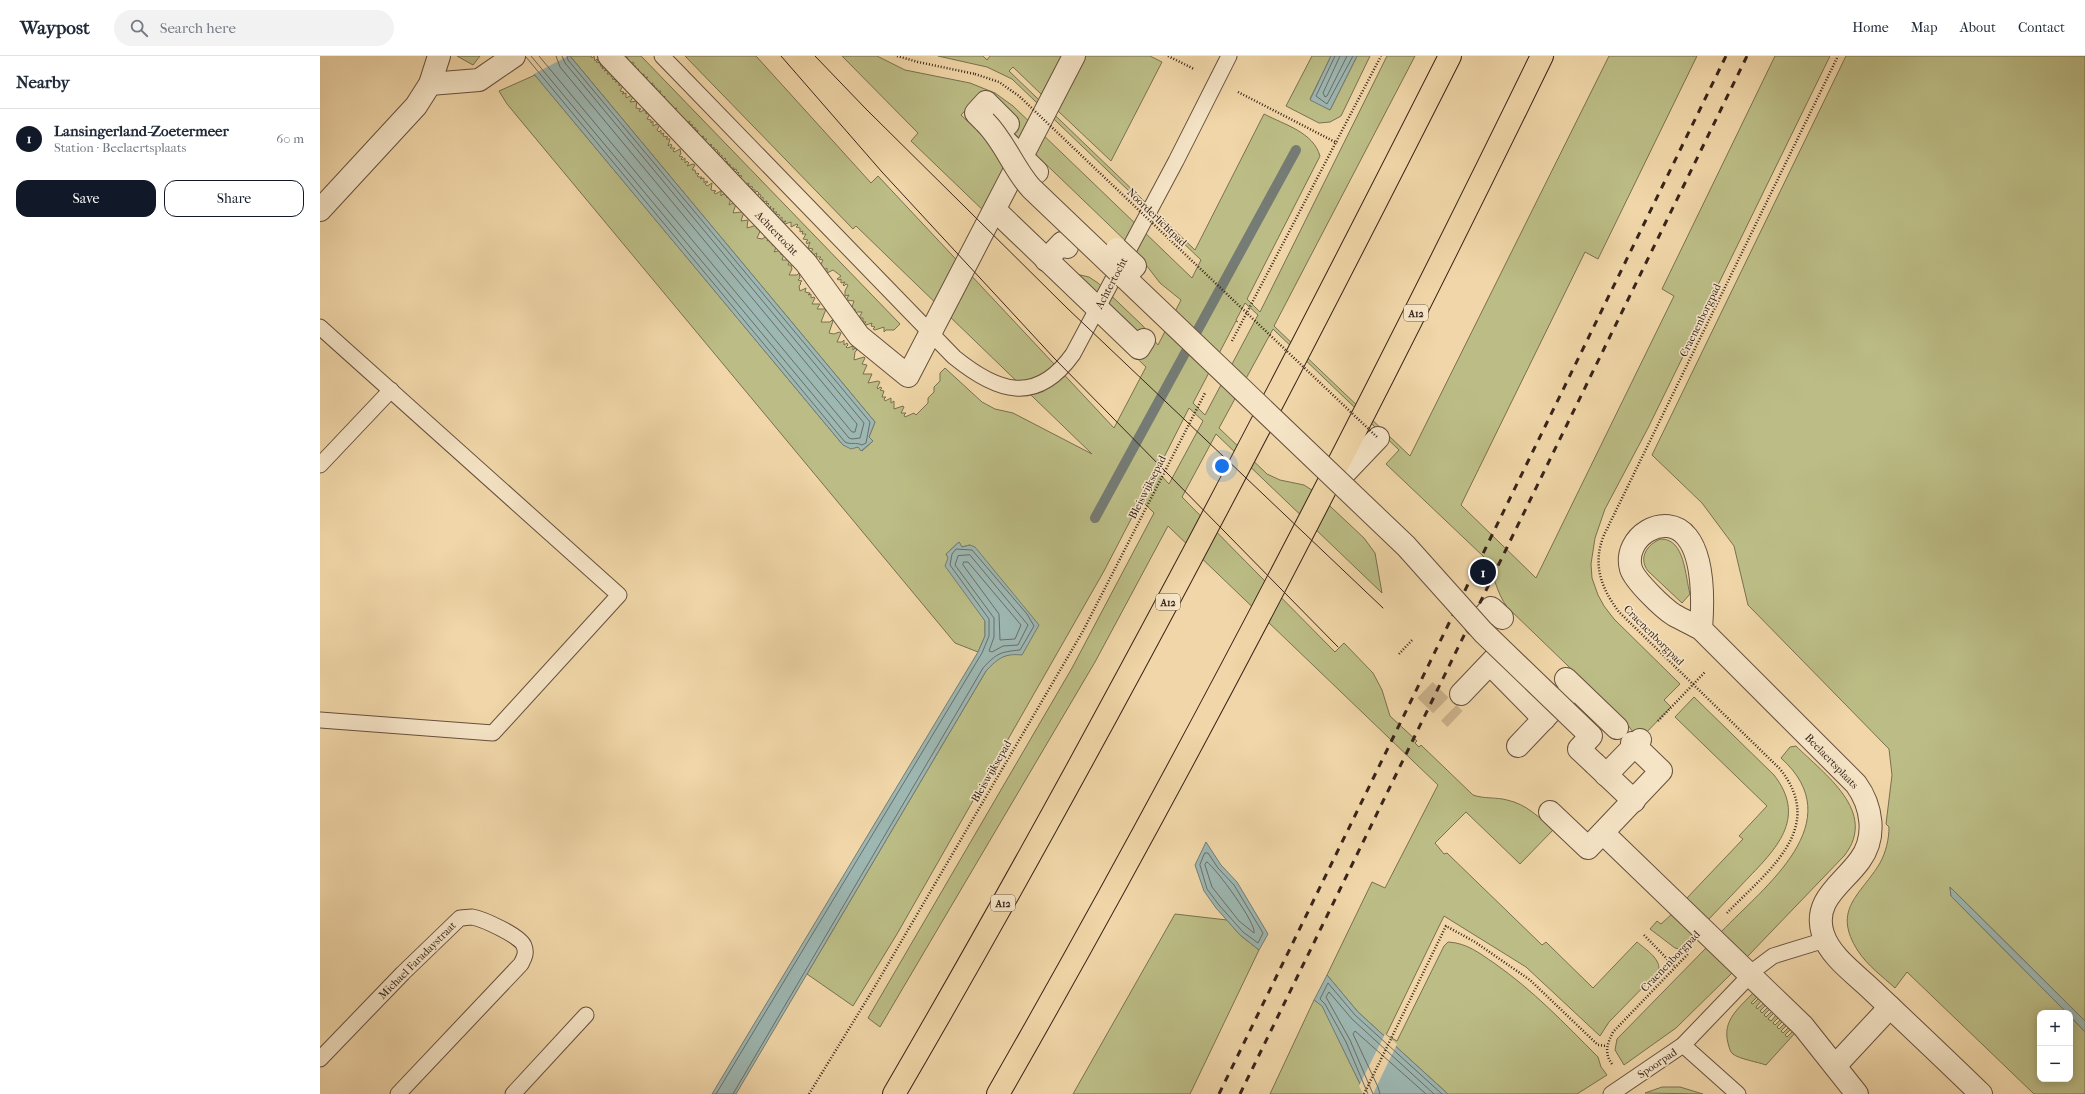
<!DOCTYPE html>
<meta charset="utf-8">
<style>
:root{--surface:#fff;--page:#f2f2f3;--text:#1f2937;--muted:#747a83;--line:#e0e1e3;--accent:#111827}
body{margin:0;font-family:"IM FELL French Canon",serif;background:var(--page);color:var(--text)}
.controls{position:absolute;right:12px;bottom:12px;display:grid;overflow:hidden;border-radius:8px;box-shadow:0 2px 10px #0003}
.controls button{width:36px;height:36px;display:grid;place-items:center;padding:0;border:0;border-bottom:1px solid var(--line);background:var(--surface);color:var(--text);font:20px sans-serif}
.you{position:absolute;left:902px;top:410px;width:14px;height:14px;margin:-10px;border:3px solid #fff;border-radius:50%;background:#1a73e8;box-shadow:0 0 0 6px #1a73e833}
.badge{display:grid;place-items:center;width:26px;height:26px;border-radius:50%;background:var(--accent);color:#fff;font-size:13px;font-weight:700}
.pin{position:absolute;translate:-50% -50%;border:2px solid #fff;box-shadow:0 1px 4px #0006}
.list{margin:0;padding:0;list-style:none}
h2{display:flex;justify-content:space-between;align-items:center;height:52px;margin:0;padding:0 16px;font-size:17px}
h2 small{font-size:13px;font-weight:400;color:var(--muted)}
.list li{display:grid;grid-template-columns:26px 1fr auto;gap:12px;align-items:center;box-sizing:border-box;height:60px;padding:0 16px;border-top:1px solid var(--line)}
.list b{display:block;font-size:15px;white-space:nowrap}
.list p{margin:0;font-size:13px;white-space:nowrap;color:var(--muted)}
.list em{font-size:13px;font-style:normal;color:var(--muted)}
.actions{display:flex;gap:8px;padding:12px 16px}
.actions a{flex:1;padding:9px 0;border:1px solid var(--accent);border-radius:12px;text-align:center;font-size:14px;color:var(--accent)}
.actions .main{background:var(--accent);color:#fff}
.icon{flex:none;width:22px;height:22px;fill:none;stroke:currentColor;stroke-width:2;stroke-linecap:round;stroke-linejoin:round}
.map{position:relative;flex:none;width:1765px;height:1038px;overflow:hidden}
header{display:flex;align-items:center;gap:24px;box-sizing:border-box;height:56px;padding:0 20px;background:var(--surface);border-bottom:1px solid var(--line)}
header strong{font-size:19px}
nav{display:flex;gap:22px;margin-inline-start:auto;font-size:14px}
.search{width:280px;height:36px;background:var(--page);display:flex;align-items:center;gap:10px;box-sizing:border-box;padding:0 14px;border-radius:22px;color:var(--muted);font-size:15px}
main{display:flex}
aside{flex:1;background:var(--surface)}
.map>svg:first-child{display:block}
.green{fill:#bcbd86;stroke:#7a7050;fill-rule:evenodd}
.water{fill:#9db7b2;stroke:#757c75}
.pier{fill:#f0d6a8}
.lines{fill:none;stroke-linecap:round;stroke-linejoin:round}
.shore{stroke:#6b6d66;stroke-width:1}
.stream{stroke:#757c75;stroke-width:10}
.pedestrian-tunnel{stroke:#cbb28c;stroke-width:22;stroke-dasharray:22 11;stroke-linecap:butt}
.service-casing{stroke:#67503e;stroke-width:17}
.pedestrian-casing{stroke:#67503e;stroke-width:24}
.minor-casing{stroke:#67503e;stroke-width:24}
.motorway-casing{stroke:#39231a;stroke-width:24}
.path{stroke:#39231a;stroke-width:2.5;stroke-dasharray:1 2;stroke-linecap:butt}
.service{stroke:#f5e4c6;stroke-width:15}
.pedestrian{stroke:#f5e4c6;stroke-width:22}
.minor{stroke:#f5e4c6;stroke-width:22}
.motorway{stroke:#f0d6a8;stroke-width:22}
.tram{stroke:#39231a;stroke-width:1}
.rail{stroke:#39231a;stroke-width:3;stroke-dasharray:7 7;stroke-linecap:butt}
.pedestrian-bridge-casing{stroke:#67503e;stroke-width:24;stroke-linecap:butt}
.path-bridge{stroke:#39231a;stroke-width:2.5;stroke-dasharray:1 2;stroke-linecap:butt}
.pedestrian-bridge{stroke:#f5e4c6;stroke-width:22}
.labels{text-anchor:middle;stroke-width:3;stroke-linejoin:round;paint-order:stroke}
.shield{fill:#f5e4c6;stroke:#715d4e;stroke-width:1}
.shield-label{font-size:10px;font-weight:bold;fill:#39231a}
.street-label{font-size:11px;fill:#39231a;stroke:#f5e4c6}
</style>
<header>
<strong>Waypost</strong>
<div class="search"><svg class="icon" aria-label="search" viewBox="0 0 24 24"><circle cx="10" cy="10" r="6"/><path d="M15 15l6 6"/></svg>Search here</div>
<nav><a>Home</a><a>Map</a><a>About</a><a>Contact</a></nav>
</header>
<main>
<aside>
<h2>Nearby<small></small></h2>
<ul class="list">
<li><span class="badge">1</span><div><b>Lansingerland-Zoetermeer</b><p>Station · Beelaertsplaats</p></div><em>60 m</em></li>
</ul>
<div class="actions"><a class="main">Save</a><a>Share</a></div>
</aside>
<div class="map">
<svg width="1765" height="1038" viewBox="0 0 1765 1038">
<rect width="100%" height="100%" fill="#f0d6a8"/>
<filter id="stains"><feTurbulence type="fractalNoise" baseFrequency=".005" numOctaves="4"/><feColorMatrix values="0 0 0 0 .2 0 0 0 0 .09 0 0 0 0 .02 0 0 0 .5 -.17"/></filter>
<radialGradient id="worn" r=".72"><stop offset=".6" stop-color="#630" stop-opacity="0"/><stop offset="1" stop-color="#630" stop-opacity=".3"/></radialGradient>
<g class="green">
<path d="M 137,0 L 160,0 L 153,9 Z"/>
<path d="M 250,0 L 271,0 L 272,2 L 274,0 L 275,5 L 277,3 L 278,4 L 276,6 L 281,7 L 280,10 L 283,10 L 282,13 L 285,11 L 286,13 L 284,15 L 287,14 L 289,15 L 287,18 L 292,18 L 291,21 L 293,20 L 294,21 L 292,23 L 297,24 L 295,26 L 299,25 L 299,30 L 301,28 L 303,30 L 300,35 L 304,36 L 302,38 L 306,37 L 306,42 L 312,39 L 313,41 L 310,46 L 317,45 L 316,52 L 321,53 L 319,54 L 320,56 L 326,53 L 326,58 L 328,56 L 330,58 L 327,63 L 331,64 L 331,67 L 333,65 L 333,70 L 339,67 L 340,69 L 337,74 L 339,76 L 341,74 L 341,78 L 344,77 L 343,80 L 348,81 L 346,83 L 350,83 L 348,90 L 351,88 L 352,90 L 350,92 L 355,92 L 353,95 L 354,96 L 360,93 L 361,98 L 359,100 L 363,101 L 361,103 L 362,104 L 365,102 L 365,107 L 367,105 L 369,107 L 367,110 L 373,108 L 375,109 L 372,114 L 375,114 L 376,118 L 378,117 L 379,118 L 377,120 L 379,121 L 382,121 L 380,123 L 384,122 L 384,127 L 386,125 L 388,126 L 385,128 L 387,130 L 392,127 L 391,134 L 396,135 L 394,136 L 395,138 L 401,135 L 401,140 L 403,138 L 408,139 L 406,141 L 411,142 L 409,149 L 415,146 L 416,148 L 413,157 L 421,156 L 423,154 L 424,156 L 421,165 L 428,164 L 427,172 L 437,169 L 437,173 L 439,171 L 441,173 L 437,182 L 442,183 L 447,180 L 449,181 L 447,185 L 450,183 L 451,184 L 449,186 L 453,185 L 452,189 L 457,190 L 454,196 L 461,194 L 461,199 L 464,197 L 464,198 L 462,204 L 470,204 L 468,209 L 471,209 L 472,213 L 469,219 L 477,219 L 479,217 L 480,222 L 478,224 L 482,225 L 480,227 L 481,228 L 479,230 L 480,235 L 486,232 L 485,236 L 490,237 L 488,239 L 491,238 L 491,242 L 494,241 L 495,242 L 492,248 L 500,248 L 497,253 L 506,253 L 501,266 L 510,266 L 512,264 L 513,265 L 509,277 L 514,278 L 519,276 L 521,277 L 517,286 L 522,286 L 524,284 L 524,289 L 527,287 L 528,289 L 526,291 L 527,292 L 533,290 L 533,294 L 535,292 L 537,294 L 535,296 L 534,304 L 544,301 L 545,302 L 542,308 L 547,309 L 543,318 L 552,318 L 548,327 L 558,325 L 560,326 L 557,332 L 558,333 L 560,331 L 562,332 L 560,334 L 564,335 L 562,341 L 566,341 L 564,343 L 565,345 L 571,342 L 571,347 L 574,345 L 574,353 L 583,350 L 584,351 L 581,357 L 586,357 L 584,359 L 585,361 L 594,357 L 596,359 L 608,347 L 608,342 L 614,336 L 614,331 L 620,325 L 620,317 L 625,312 L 662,346 L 675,353 L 693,357 L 772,398 L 536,170 L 533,173 L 365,0 L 436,0 L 551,127 L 558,120 L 794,372 L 826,311 L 591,85 L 598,77 L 522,0 L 557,0 L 585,14 L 650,27 L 675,37 L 693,50 L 872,222 L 881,204 L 692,23 L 667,11 L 618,0 L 663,0 L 667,4 L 670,0 L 743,0 L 722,39 L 693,11 L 689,15 L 875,194 L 944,58 C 965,69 993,76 1000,100 L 927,243 L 940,256 L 1067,0 L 1095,0 L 954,270 L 1090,400 L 1289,0 L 1377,0 L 1278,203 L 1265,196 L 1141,449 L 1216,522 L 1354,240 L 1342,233 L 1455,0 L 1510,0 L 1328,372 L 1285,453 L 1275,482 L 1271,508 L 1272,522 L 1278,539 L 1284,550 L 1294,563 L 1360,628 L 1344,644 L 1351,651 L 1319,684 L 1304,664 L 1187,551 C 1176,536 1174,517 1164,501 L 1066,408 L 1079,394 L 953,273 L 899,372 L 947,418 L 960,424 L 984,429 L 995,436 L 1044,482 L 1055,497 L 1062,537 L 896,378 L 862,441 L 1015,596 L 1024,587 L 1053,617 L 1062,634 L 1070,660 L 1097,685 L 1095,687 L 1099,691 L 1101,689 L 1153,739 C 1164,743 1176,741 1187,744 C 1206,748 1219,761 1233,774 L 1200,808 L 1146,756 L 1115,787 L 1124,798 L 1127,797 L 1222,889 L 1226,886 L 1273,932 L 1317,886 C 1325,893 1343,904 1338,916 L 1289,966 L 1280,980 L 1206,911 L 1124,860 L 1066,979 L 1077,985 L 1124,890 L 1128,886 C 1147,887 1159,897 1174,907 C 1214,935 1244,967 1278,1001 L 1281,1011 L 1287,1019 L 1257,1038 L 1128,1038 L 1038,956 L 1007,919 L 1052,826 L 1065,832 L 1118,729 L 848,470 L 775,606 L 560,971 L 548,962 L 752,612 L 834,457 L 821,444 L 784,515 L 577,878 L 533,950 L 487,918 L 666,615 L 678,602 L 692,598 L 650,489 L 642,491 L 639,486 L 626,498 L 665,565 L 665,580 L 658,596 L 635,587 L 187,48 L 179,35 L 215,19 L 523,389 L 538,391 L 542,395 L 553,385 L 549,381 L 555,366 ZM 657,42 L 813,192 L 840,227 L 861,244 L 838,289 L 823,270 L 778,227 L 769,221 L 756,218 L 685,154 C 686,144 688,132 687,123 C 682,95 660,77 641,59 ZM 925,247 L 938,259 L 885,359 L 873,347 L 916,265 L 918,266 L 916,264 ZM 869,352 L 883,365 L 849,428 L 837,415 Z"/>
<path d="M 305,0 L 321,0 L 580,268 L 574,274 L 566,274 L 564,276 L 564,271 L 555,274 L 553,273 L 555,271 L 551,270 L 552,267 L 546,269 L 544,268 L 546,266 L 543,266 L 543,262 L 539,262 L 542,256 L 537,256 L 535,258 L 535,253 L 532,255 L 531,254 L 534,245 L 526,244 L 529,239 L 525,240 L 525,235 L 528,229 L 526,228 L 524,230 L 523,229 L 525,226 L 521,227 L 521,223 L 519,224 L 517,223 L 521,220 L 513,214 L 507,217 L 507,212 L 504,214 L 500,210 L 503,204 L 499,203 L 501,201 L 496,201 L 497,197 L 491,200 L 490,198 L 493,193 L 488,192 L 490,186 L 487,188 L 486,186 L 488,184 L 483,183 L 486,178 L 482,178 L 483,175 L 480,176 L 480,172 L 476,171 L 478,169 L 477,168 L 471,171 L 471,166 L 465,168 L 463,167 L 466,165 L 462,166 L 462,161 L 459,163 L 458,161 L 460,159 L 455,158 L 457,156 L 453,156 L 454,152 L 451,154 L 450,153 L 451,150 L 449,152 L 447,150 L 449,148 L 448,147 L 446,149 L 447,145 L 443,146 L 443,141 L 440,143 L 439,142 L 441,140 L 440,138 L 437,140 L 439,137 L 437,135 L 435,137 L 435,134 L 431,133 L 433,131 L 428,130 L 429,127 L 423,130 L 420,122 L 422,120 L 417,119 L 419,117 L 418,116 L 416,118 L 415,116 L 417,114 L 415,113 L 413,115 L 414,112 L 410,112 L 410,108 L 408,109 L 407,105 L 405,107 L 404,105 L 406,103 L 405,102 L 402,104 L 402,99 L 400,101 L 398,100 L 400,97 L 396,97 L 398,95 L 396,93 L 394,96 L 394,91 L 392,93 L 390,91 L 392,89 L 391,88 L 389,90 L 385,85 L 387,83 L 382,83 L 384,80 L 381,81 L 377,77 L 378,74 L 375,76 L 376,72 L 371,71 L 373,69 L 369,68 L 370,65 L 367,67 L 355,54 L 357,52 L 354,53 L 344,43 L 345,40 L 343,42 L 339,38 L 341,35 L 336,35 L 337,32 L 335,33 L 334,29 L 332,31 L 333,27 L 330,28 L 325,24 L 328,21 L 324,22 L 324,18 L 321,19 L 317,15 L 319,13 L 316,14 L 314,12 L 316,10 L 313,11 L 312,10 L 314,8 L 313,6 L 310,8 L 307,4 L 308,2 L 305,2 Z"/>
<path d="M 765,0 L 830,0 L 842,6 L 791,105 L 737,54 Z"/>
<path d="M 992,0 L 1011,0 L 990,43 L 1010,54 L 1037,0 L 1050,0 L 1021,60 L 1010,66 L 999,67 L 966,50 Z"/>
<path d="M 1526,0 L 1765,0 L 1765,965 L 1630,831 L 1631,840 L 1747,957 L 1720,957 L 1720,1023 L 1750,1023 L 1750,960 L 1765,976 L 1765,1038 L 1714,1038 L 1587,916 L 1575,932 C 1563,921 1547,909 1538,895 C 1511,853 1541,839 1560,807 C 1566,796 1569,783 1569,771 L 1566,768 L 1572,719 L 1569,693 L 1428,549 L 1414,490 L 1382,447 L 1332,399 Z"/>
<path d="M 1341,483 C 1365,483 1365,520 1370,538 L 1362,547 L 1328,515 C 1318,502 1327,488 1341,483 Z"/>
<path d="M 1374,641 L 1454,719 C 1486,760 1459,790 1430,820 C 1416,835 1402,849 1388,864 L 1366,843 L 1423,783 L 1419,780 L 1447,750 L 1355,661 Z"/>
<path d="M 1476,690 C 1504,718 1559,756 1524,800 L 1427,901 L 1401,876 C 1445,830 1532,766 1461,702 L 1470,691 Z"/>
<path d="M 1353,857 L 1375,878 L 1359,893 L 1355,892 L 1330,873 L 1337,865 L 1341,868 Z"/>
<path d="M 855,858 L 907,864 L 920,879 L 939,894 L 870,1038 L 753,1038 Z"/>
<path d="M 1387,891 L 1413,916 L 1356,972 L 1304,1009 L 1295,994 L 1297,983 Z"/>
<path d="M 1434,936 L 1438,940 L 1431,947 L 1433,948 L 1440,941 L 1442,944 L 1436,951 L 1437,953 L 1445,946 L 1447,948 L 1440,955 L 1442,957 L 1449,950 L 1451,952 L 1444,959 L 1446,961 L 1453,954 L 1455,956 L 1448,963 L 1451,965 L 1457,958 L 1460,960 L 1453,967 L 1455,969 L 1462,962 L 1464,964 L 1457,971 L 1459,973 L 1466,966 L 1468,968 L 1461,975 L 1463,977 L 1470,970 L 1472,972 L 1465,979 L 1467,981 L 1474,974 L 1476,976 L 1446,1009 C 1438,1006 1419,1003 1413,998 C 1410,996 1409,991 1408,987 C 1402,964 1419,952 1434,936 Z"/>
<path d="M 994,944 L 1002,949 L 1045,1038 L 950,1038 Z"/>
<path d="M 1342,1031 L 1360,1031 L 1383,1038 L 1325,1037 Z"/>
</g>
<g class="water">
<path d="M 199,0 L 250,0 L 555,366 L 549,381 L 553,385 L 541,395 L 538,391 L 531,393 L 523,389 Z"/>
<path d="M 1011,0 L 1037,0 L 1010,54 L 990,44 Z"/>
<path d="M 639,486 L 642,491 L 650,489 L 655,491 L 719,569 L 702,599 C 685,597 678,602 666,615 L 416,1038 L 392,1038 L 658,596 L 665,580 L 665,565 L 625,510 L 628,502 L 626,498 Z"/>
<path d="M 886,786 L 901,809 L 917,826 L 948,878 L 939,894 L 920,879 L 896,852 L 884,835 L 875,809 Z"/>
<path d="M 1630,831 L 1765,965 L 1765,976 L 1750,960 L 1750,957 L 1747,957 L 1631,840 Z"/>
<path d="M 1007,919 L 1038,956 L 1128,1038 L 1045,1038 L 1002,950 L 994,944 Z"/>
</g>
<g class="pier">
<path d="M 197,0 L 248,0 L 212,19 Z"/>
<path d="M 1065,978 L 1077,988 L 1053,1038 L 1043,1038 L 1039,1030 Z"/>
</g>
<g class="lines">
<g class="shore">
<path d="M 211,0 L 529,382 L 532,383 L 540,382 L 544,367 L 245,7 L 242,0"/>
<path d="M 219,0 L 532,376 L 535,376 L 537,368 L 240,11 L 236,0"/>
<path d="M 1015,0 L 996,40 L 1007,48 L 1033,0"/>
<path d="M 1020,0 L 1003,37 L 1005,41 L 1007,40 L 1027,0"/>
<path d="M 206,1 L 525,386 C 531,389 536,386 542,389 L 546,387 L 550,366 L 248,4 L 247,0"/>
<path d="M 650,499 L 708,569 L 698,589 L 683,590 L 672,596 L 669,595 L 674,581 L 674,562 L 635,509 L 638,500 Z"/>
<path d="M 644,506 L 648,506 L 701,569 L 695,583 L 680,584 L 679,558 L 643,509 Z"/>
<path d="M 885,797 L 888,797 L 898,812 L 914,829 L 943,877 L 938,887 L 923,876 L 899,849 L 887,833 L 880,809 Z"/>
<path d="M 887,806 C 896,812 937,868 934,877 L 919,865 L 892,831 L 885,809 Z"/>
<path d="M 396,1038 L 662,597 L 669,580 L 669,563 L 630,509 L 632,498 L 636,493 L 652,494 L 707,558 L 714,570 L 700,594 C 680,596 677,597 663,612 L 413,1038"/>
<path d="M 1048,1038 L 1026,986 L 1005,948 L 1000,943 L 1008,927 L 1035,959 L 1122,1038"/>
<path d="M 1053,1038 L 1030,984 L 1006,941 L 1009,936 L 1032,963 L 1114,1038"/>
<path d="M 1060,1038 L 1058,1031 L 1033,978 L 1035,975 L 1106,1038"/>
</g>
<path class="stream" d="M 775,462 L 976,94"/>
<path class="pedestrian-tunnel" d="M 1105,634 L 1135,663"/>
<g class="service-casing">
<g id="service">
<path d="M 342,0 L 634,301 C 677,336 716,350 753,298 L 856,105 L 909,0"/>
<path d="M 0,271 L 299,539 L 173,677 L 0,664"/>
<path d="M 0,409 L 71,334"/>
<path d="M 1363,989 L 1418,1038"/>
<path d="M 0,1003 L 83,917 L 140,862 C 144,862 148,861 152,861 C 163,863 201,880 204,890 C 207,897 204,902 201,908 L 78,1038"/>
<path d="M 193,1038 L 266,959"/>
<path d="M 1291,1038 L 1363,989 L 1437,912 L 1453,900 L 1505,884"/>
</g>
</g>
<g class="pedestrian-casing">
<g id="pedestrian">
<path d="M 289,0 L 486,207 L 539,280 L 588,320 L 754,0"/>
<path d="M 110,28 L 159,24 L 194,0"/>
<path d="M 665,66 L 656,57 L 666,46 L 688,68 L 678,78 L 717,116"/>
<path d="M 675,154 L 819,292 L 824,284"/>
<path d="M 726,204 L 742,187 L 747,191"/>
<path d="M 1017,425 L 1058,382"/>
<path d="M 1156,569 L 1171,552 L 1182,562"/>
<path d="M 1173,611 L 1224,663"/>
<path d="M 1246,623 L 1297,672"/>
<path d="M 1141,638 L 1180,597"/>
<path d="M 1198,690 L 1254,631"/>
<path d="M 1275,708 L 1314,745"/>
<path d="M 1286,719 L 1320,684"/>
<path d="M 1230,756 L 1268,792 L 1341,715 L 1312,687"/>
<path d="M 1283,777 L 1483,970 L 1537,1038"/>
<path d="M 1515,1010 L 1570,951"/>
</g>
</g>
<g class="minor-casing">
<g id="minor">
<path d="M 0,154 L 96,50 L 110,28 L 119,0"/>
<path d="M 1381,573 C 1383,548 1384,502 1367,481 C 1346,454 1302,481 1311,513 C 1315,525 1343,552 1354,559 C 1363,564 1372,568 1381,573 L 1536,728 C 1552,750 1557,781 1540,804 C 1523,828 1492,844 1503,878 C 1510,901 1537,919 1553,935 C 1589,969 1625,1003 1661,1038"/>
</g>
</g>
<g class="motorway-casing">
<g id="motorway">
<path d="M 574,1038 C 772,698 953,350 1130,0"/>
<path d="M 678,1038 C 872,699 1051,351 1222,0"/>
</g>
</g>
<g class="path">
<path d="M 577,0 L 598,6 L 655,18"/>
<path d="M 848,0 L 874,13"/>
<path d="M 918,36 L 1017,87"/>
<path d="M 912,285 L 1061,0"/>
<path d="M 1079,598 L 1093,583"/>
<path d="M 1338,665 L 1385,616"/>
<path d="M 1407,857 C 1446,816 1508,773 1460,713 L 1299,556 C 1281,532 1272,508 1284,479 L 1518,0"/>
<path d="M 1324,879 L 1355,911"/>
<path d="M 1292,1008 C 1284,997 1287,988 1293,976 L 1368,898"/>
<path d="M 489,1038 L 554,932 L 763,575 L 885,337"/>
<path d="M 1044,1038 L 1126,870 L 1155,886 L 1210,924 L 1278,989 L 1287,990"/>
</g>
<use href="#service" class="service"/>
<use href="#pedestrian" class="pedestrian"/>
<use href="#minor" class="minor"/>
<use href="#motorway" class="motorway"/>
<g class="tram">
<path d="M 461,0 L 562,116 L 734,302 L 1018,591"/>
<path d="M 495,0 L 546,53 L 747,252 L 1063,552"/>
</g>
<g class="rail">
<path d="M 899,1038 L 1406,0"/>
<path d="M 920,1038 L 1427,0"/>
</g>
<g class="pedestrian-bridge-casing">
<g id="pedestrian-bridge">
<path d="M 665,66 C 685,86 693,112 711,132 L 1086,490 L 1163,576 L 1271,680 L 1259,693 L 1275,708"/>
<path d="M 797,193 L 815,210 L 804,221"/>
</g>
</g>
<path class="path-bridge" d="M 655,18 L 679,26 L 699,40 L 1058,382"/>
<use href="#pedestrian-bridge" class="pedestrian-bridge"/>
</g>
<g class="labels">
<g class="shield">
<rect x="1084" y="249" width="24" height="16" rx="3"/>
<rect x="836" y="538" width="24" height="16" rx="3"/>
<rect x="671" y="839" width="24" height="16" rx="3"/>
</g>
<g class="shield-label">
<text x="1096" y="261">A12</text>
<text x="848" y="550">A12</text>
<text x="683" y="851">A12</text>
</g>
<g class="street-label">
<text transform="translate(837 161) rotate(44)" y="4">Noorderlichtpad</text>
<text transform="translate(457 177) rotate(46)" y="4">Achtertocht</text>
<text transform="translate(791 227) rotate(-62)" y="4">Achtertocht</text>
<text transform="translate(1380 264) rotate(-64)" y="4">Craenenborgpad</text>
<text transform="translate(827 431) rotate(-63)" y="4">Bleiswijksepad</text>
<text transform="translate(1334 579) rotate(45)" y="4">Craenenborgpad</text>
<text transform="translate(1512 705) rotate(46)" y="4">Beelaertsplaats</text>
<text transform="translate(671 715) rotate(-60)" y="4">Bleiswijksepad</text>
<text transform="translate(97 904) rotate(-45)" y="4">Michael Faradaystraat</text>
<text transform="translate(1350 905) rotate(-46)" y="4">Craenenborgpad</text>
<text transform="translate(1337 1007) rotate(-34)" y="4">Spoorpad</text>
</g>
</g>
<rect width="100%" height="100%" filter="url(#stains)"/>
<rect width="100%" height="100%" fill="url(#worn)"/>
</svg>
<div class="controls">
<button>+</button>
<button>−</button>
</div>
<div class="you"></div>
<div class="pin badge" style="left:1163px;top:516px">1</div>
</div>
</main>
